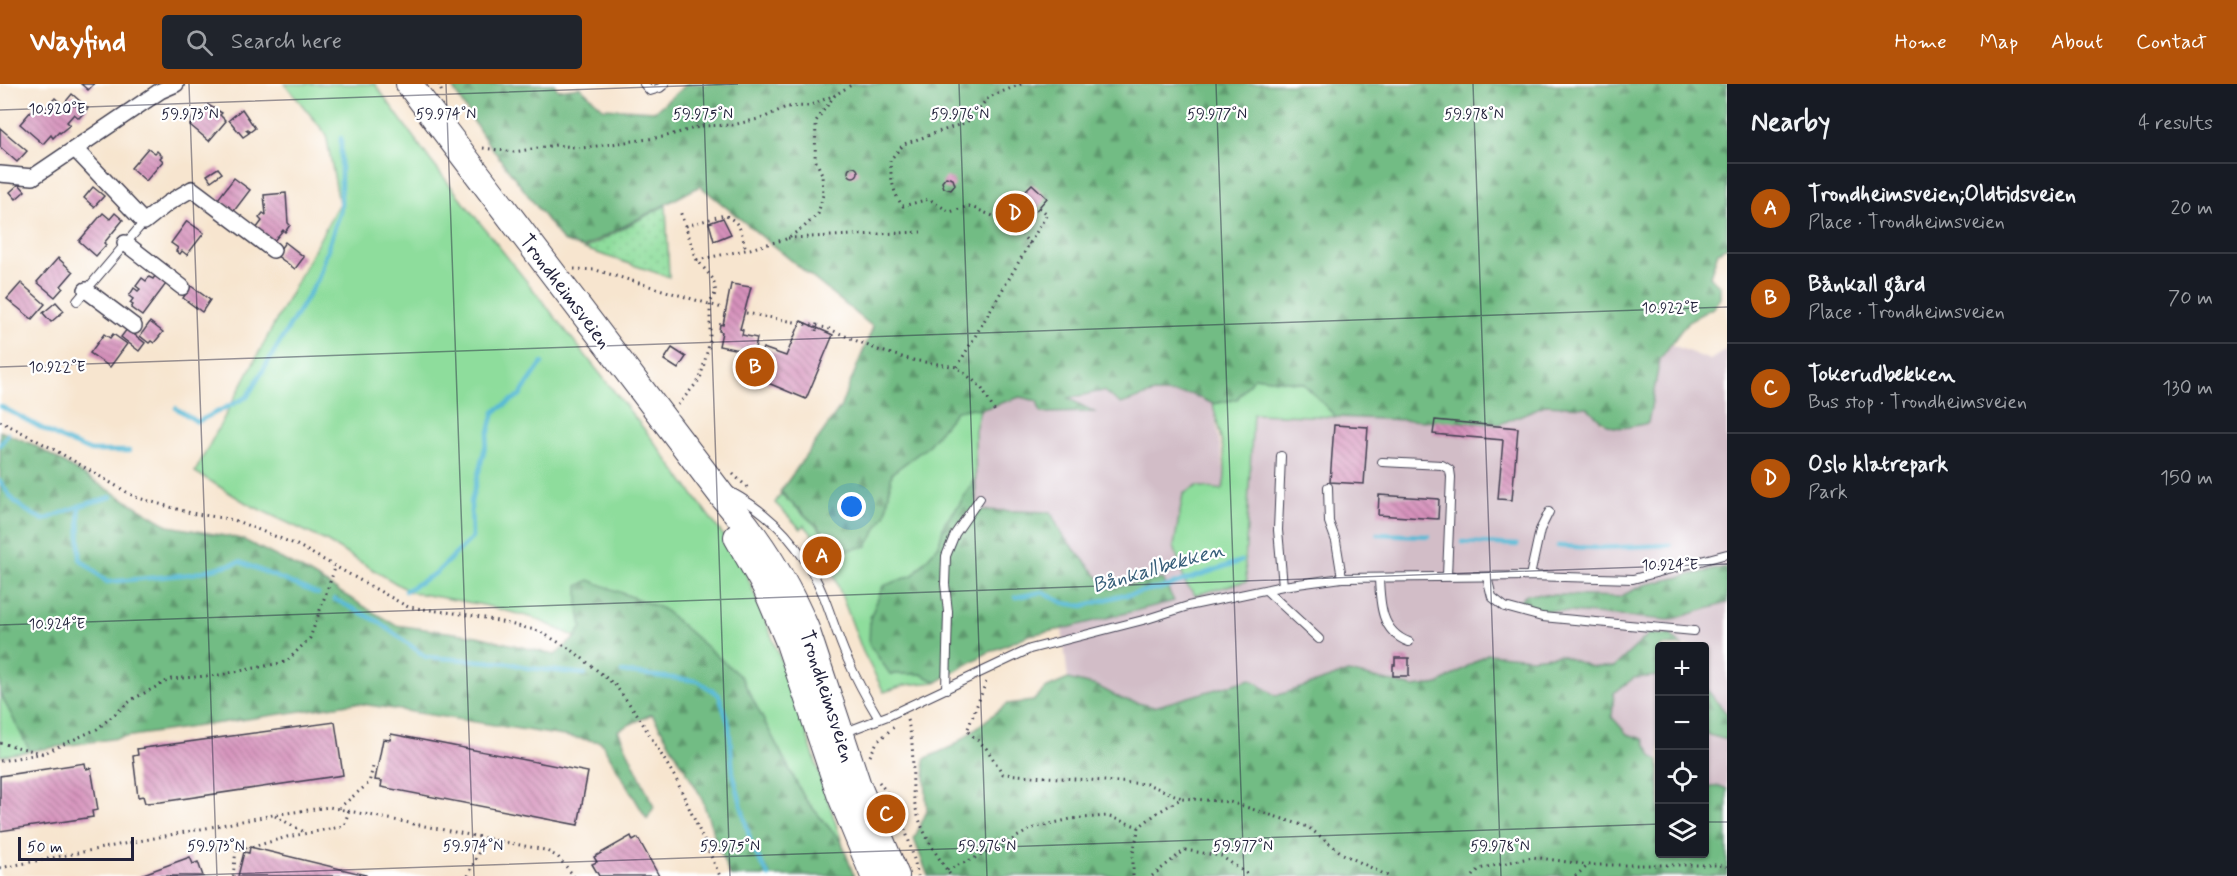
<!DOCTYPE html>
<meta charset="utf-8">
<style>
:root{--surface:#171b24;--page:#20242c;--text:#f1f3f6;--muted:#9ea1a6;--line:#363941;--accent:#b45309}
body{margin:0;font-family:Mynerve,sans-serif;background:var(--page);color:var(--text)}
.controls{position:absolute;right:18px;bottom:18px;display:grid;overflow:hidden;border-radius:6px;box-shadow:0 2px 4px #0004}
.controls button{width:54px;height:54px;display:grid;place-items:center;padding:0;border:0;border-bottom:2px solid var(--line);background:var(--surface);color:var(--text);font:30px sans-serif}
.scale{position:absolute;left:18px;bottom:15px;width:116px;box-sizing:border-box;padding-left:6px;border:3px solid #22223b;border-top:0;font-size:16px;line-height:21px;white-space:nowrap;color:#22223b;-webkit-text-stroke:4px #fff;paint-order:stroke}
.you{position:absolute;left:852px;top:423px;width:21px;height:21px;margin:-15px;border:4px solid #fff;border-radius:50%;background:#1a73e8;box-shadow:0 0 0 9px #1a73e833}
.badge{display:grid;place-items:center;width:39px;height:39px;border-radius:50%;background:var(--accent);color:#fff;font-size:20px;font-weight:700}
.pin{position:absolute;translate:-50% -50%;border:3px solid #fff;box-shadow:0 2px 6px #0006}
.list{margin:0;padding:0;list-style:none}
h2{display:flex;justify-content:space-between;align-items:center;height:78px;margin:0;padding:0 24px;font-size:26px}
h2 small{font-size:20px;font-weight:400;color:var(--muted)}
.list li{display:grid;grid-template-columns:39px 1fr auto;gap:18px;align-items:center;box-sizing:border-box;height:90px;padding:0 24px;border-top:2px solid var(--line)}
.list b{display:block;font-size:22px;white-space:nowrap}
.list p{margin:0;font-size:20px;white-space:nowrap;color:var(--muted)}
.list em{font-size:20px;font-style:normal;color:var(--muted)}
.icon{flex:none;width:33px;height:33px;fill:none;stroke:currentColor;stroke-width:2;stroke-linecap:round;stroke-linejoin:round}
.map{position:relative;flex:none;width:1727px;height:792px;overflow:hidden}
header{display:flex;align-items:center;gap:36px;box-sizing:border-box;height:84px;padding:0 30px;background:var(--accent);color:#fff}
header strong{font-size:28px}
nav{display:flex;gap:33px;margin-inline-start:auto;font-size:21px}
.search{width:420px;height:54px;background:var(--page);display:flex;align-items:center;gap:15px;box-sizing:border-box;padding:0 21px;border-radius:6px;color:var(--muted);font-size:22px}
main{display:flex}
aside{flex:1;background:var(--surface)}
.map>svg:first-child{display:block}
.industrial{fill:#d2bdc7}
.grass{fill:#8edd9c;stroke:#58806c;stroke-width:1.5}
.forest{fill:url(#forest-firs);stroke:#4a6f60;stroke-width:1.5}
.garden{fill:url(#garden-dots);stroke:#58806c;stroke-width:1.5}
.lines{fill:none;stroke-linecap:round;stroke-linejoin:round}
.stream{stroke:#57b9d5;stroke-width:4.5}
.building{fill:url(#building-back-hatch)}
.service-casing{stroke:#423f51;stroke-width:10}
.minor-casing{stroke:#423f51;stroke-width:18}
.trunk-casing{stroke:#423f51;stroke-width:28}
.path{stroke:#423f51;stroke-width:3;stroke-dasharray:1.5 4.5;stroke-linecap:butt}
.service{stroke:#fff;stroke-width:8}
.minor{stroke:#fff;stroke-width:15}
.trunk{stroke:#fff;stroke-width:26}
.path-bridge{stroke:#423f51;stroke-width:3;stroke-dasharray:1.5 4.5;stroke-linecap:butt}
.ticks{fill:none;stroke:#22223b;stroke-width:1.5;stroke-opacity:0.45}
.labels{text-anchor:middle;stroke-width:4.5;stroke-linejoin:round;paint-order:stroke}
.street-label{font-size:20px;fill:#22223b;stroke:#fff}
.water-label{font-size:21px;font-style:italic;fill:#375e79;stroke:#fff}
.ticks-label{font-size:15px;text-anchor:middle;fill:#22223b;stroke:#fff;stroke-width:4.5;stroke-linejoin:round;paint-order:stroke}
</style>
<header>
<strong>Wayfind</strong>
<div class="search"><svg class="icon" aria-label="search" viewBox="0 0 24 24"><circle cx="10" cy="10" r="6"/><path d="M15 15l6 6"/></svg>Search here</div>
<nav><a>Home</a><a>Map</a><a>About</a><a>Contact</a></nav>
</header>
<main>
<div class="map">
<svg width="1727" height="792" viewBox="0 0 1727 792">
<defs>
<pattern id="forest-firs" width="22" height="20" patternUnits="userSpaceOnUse" patternTransform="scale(1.5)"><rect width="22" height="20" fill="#72bc84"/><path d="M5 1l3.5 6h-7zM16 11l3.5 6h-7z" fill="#5d986d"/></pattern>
<pattern id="garden-dots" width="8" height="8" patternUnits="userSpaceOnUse" patternTransform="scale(1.5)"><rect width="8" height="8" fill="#8edd9c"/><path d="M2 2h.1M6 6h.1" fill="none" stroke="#7abd87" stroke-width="1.8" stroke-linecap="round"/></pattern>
<pattern id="building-back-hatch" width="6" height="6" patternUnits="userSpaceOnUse" patternTransform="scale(1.5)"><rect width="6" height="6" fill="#d691bb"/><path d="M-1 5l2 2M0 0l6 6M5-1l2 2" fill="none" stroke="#ad7699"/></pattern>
</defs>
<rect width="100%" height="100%" fill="#fff"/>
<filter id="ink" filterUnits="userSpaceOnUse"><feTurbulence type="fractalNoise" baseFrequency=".0167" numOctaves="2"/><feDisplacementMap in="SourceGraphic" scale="12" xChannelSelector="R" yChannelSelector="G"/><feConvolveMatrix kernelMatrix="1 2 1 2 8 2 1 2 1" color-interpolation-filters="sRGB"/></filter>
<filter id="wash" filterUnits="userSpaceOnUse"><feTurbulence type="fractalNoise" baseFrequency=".008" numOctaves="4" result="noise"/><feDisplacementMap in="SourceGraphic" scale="24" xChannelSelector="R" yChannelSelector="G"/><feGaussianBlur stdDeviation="1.35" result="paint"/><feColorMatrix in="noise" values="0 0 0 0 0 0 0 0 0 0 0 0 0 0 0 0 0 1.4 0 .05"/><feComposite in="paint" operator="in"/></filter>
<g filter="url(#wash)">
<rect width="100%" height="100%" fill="#f7e5cf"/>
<g class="industrial">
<path d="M 1672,261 L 1710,276 L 1727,265 L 1727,630 L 1705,603 L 1704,562 L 1682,562 L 1671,551 L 1649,550 L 1615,583 L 1591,583 L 1560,571 L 1532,574 L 1487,570 L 1440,600 L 1414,603 L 1348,588 L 1276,612 L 1251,595 L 1154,623 L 1122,615 L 1097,602 L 1068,595 L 1062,545 L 1173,517 L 1163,495 L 1108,504 L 1062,451 L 1051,428 L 976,426 L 975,346 L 980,326 L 1020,313 L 1037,317 L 1041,329 L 1092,328 L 1067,313 L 1103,307 L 1121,320 L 1154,309 L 1191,310 L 1213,320 L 1226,397 L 1222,406 L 1197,402 L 1247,497 L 1245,479 L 1253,330 L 1500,340 L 1545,321 L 1587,323 L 1602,339 L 1648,339 L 1660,275 Z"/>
<path d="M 1659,592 L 1659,677 L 1653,673 L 1643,655 L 1627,650 L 1612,633 L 1613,609 L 1634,594 Z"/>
<path d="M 1704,650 L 1727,656 L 1727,705 L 1720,702 L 1705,704 Z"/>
</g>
<g class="grass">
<path d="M 285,0 L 375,0 L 430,76 L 652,355 L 740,474 L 790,598 L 842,759 L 805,715 L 741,593 L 578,521 L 582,543 L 576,553 L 534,534 L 483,521 L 410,508 L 326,457 L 248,420 L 195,388 L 339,119 L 326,50 Z"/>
<path d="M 1254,293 L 1303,299 L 1336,333 L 1253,330 L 1245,479 L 1247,497 L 1195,511 L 1185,499 L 1174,462 L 1183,410 L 1197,402 L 1222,406 C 1231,384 1218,344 1213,320 L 1237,315 Z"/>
<path d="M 972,324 L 980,326 L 975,346 L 976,426 L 974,397 L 959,421 L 944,440 L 939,461 L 913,491 L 883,503 L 890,590 L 921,590 L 937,598 L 905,601 L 884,608 L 863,568 L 833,489 L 809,456 L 813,451 L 804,441 L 801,445 L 775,419 L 781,410 L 844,467 L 886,429 L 892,389 L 927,363 L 956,327 Z"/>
<path d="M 0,593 L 4,616 L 30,667 L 0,672 Z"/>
</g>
<g class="forest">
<path d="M 450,0 L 554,0 L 558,6 L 580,3 L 603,24 L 655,27 L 687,0 L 1727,0 L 1727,163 L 1718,168 L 1710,192 L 1720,203 L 1720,214 L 1713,224 L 1688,237 L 1660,275 L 1648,339 C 1617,346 1610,348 1587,323 L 1545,321 L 1500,340 L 1336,333 L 1303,299 L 1254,293 L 1237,315 L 1213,320 L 1191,310 L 1154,309 L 1121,320 L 1103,307 L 1068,314 L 1094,328 L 1041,329 L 1037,317 L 1020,313 L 980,326 L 972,324 L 956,327 L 927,363 L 892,389 L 886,429 L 867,462 L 844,467 L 780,408 L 840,324 L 873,243 L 700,102 L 583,164 L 563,157 L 485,55 Z"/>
<path d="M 0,347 L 32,360 L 169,442 L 242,455 L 305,487 L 395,541 L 477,552 L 555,571 L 576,553 L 582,543 L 578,521 L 578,502 L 589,496 L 663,525 L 741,593 L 805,715 L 842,759 L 854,792 L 730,792 L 718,763 L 701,712 L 652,630 L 618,646 L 654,723 L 647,735 L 601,658 L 356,619 L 30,667 L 0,609 Z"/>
<path d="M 974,396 L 977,426 L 1051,428 L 1062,451 L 1108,504 L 1163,495 L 1174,517 L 1063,545 L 1029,551 L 985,570 L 937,598 L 921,590 L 890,590 L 869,560 L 870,534 L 883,502 L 913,491 L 939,461 L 944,440 L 959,421 Z"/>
<path d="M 1727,483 L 1727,519 L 1670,536 L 1544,526 L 1519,518 L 1527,510 L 1619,513 L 1644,501 Z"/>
<path d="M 1649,550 L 1671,551 L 1682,562 L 1660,562 L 1659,592 L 1634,594 L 1614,609 L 1612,633 L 1627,650 L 1643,655 L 1653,673 L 1659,677 L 1660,770 L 1704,770 L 1705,704 L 1720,702 L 1727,705 L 1727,792 L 928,792 L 914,755 L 927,727 L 924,675 L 953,662 L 1007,620 L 1033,617 L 1045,605 L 1068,595 L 1097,602 L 1122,615 L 1154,623 L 1251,595 L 1276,612 L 1348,588 L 1414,603 L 1439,600 L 1487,570 L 1532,574 L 1560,571 L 1591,583 L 1614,583 Z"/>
<path d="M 1705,603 L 1727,630 L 1727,656 L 1705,650 Z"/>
</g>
<path class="garden" d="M 666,121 L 669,193 L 585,165 Z"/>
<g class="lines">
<g class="stream">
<path d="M 0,322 L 62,355 L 91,367 L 129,367"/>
<path d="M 176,324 L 197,338 L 247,313 L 318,195 L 341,124 L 341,54"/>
<path d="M 0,361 L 8,350"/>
<path d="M 0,397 C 13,419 21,425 44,436 L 79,422 L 80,475 L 107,498 L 192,490 L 240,478 L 318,510"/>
<path d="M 79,422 L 111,413"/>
<path d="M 1377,450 L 1429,452"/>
<path d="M 1462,458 L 1517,461"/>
<path d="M 1558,462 L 1596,464"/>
<path d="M 1599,464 L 1670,461"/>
<path d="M 405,507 L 436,489 L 472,454 L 471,418 L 494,328 L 520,311 L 542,279"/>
<path d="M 1016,513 L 1042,508 L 1064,519 L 1083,522 L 1122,511 C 1135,512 1146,504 1159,505 L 1241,477"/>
<path d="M 334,515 L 379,538 L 426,573 L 509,579 L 528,584 L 585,590"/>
<path d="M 622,588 L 698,597 L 719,611 L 729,641 L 733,689 L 752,763 L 769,792"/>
</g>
</g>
<g id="blocks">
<g class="building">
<path d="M 81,0 L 94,0 L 88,6 Z"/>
<path d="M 72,10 L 88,24 L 79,34 L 74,30 L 67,38 L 70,41 L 60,49 L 59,48 L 53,54 L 51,51 L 43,60 L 20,40 L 38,19 L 45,25 L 55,14 L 63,21 Z"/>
<path d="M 208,21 L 222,29 L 220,31 L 226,37 L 209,57 L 190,41 Z"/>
<path d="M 242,25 L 255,44 L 250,48 L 248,45 L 246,46 L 249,49 L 243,53 L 229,36 Z"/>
<path d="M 0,44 L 27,67 L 17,78 L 0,63 Z"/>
<path d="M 148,64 L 155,69 L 157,67 L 162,72 L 160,74 L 163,77 L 146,97 L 131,84 Z"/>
<circle cx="853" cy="88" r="5"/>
<path d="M 218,84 L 222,89 L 211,97 L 207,91 Z"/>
<path d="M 946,93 L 953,95 L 955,101 L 951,106 L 944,104 L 942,98 Z"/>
<path d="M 234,94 L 250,106 L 234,127 L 218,115 Z"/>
<path d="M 19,100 L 25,107 L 16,115 L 10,108 Z"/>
<path d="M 1032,100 L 1047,114 L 1033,130 L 1017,115 Z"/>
<path d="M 93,103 L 104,112 L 94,123 L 84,114 Z"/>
<path d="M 286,109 L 288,139 L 290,141 L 285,148 L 283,146 L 273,158 L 256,145 L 262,137 L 259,134 L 263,129 L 266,131 L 264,111 Z"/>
<path d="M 103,129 L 110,135 L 115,129 L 123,136 L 104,159 L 106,161 L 96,172 L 79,157 Z"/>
<path d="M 723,134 L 731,150 L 714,157 L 709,139 Z"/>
<path d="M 187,137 L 204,149 L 187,171 L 182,167 L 180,170 L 176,167 L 178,164 L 171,159 Z"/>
<path d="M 285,158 L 304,173 L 295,185 L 276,171 Z"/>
<path d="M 58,174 L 73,188 L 61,202 L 63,204 L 55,213 L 37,198 Z"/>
<path d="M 155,192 L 166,200 L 142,232 L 131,224 L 133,221 L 130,219 L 133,215 L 129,212 L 134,204 L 138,207 L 140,205 L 136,202 L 142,194 L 146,197 L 149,193 L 153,195 Z"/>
<path d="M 21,199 L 45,220 L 32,235 L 7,215 Z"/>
<path d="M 731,200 L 751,203 L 740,245 L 743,246 L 742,251 L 757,254 L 754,269 L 719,262 L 722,248 L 719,247 L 720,240 L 723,241 Z"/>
<path d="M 191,202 L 210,216 L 202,228 L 183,214 Z"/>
<path d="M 56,218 L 64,227 L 51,238 L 43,229 Z"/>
<path d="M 801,237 L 833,251 L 806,315 L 761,296 L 766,285 L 756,281 L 763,264 L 786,272 Z"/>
<path d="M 150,238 L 163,248 L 154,259 L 151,257 L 149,259 L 140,252 Z"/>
<path d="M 127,245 L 145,259 L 139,267 L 121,253 Z"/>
<path d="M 104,250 L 110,254 L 113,250 L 127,260 L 110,283 L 90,269 Z"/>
<path d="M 672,264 L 686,273 L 678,285 L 664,276 Z"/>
<path d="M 1435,336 L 1518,344 L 1512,416 L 1498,415 L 1503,356 L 1433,350 Z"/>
<path d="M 1334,341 L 1368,343 L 1364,400 L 1330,398 Z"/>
<path d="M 1379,411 L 1439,415 L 1438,435 L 1378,431 Z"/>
<path d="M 1395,574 L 1409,574 L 1409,592 L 1393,592 L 1393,581 L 1395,581 Z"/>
<path d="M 335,638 L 343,691 L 161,718 L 145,719 L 143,712 L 138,713 L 133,672 L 138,671 L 137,665 Z"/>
<path d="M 391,650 L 588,688 L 578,741 L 381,703 L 382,697 L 375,696 L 383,655 L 390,656 Z"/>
<path d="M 85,679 L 86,685 L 91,684 L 98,726 L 92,727 L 93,733 L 0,747 L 0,692 Z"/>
<path d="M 631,752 L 633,757 L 638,754 L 659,792 L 599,792 L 592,780 L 597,778 L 594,773 Z"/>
<path d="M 250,763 L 366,791 L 366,792 L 238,792 L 244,768 L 249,769 Z"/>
<path d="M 190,773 L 193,780 L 198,778 L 203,792 L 138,792 Z"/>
</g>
</g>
</g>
<g filter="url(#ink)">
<use href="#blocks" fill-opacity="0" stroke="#423f51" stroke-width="1.5"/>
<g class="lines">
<g class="service-casing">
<g id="service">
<path d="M 644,0 L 650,7 L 660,4 L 665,0"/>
<path d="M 77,217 L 144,138"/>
<path d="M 1281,372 L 1278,446 L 1283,502"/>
<path d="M 1382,378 L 1442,381 L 1450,386 L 1451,393 L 1447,492"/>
<path d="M 1328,403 L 1329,438 L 1336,457 L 1342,494"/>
<path d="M 731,408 C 775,432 805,466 824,513 C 832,533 838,554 847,574 C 856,595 867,615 879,635"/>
<path d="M 1530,492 L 1540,446 L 1549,428"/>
<path d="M 1487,493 L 1492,513 L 1505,523 L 1542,533 L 1694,547"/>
<path d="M 1379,494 C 1380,520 1381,548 1409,558"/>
<path d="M 1266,506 L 1319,555"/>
<path d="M 946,605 L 948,528 L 945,500 L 946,472 L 955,450 L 980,414"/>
<path d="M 843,649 L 890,631 L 1030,565 L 1147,535 L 1188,522 L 1283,502 L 1342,494 L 1530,492 L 1633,495 L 1727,470"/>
</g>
</g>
<g class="minor-casing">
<g id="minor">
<path d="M 75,65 L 144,138 L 168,119 L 192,105 L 273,166"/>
<path d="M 0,90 L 33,93 L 160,7 L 176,0"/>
<path d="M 125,159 L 182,203"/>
<path d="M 86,206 L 134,242"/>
</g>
</g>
<g class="trunk-casing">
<g id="trunk">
<path d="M 409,0 L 723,413 C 758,453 785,495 806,545 L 858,702 L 896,792"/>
<path d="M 737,453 L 765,502 L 788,556 L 840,710 L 874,792"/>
</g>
</g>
<g class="path">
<path d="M 439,0 L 442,9"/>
<path d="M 1021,0 L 989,13 L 967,38 L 904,60 L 890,76 C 891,92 892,109 903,122 L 929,115 L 950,128 L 969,122 L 1012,140 L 1030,160"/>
<path d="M 483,64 L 514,68 L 556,61 L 582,64 L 663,53 L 702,42 L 732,41 L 763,34 L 786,23 L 808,22 L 835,11"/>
<path d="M 686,142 L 724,131 C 742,139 741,148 746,166"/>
<path d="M 788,154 L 921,148"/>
<path d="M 697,176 L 750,165 L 786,155 L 804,143 L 818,130 L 823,111 L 822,90 L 815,75 L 816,37 L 835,11 L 853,0"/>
<path d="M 574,185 L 596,186 L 722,224"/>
<path d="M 746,229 L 827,244 L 878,266 L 912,276 L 957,283 L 981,303 L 995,328"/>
<path d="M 957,283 L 1047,130 L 1039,123"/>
<path d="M 678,321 L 700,295 L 710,257 L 710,219 L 716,208 L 713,195 L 697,176 L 680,127"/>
<path d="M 0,337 L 55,366 L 135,413 L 191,429 L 234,436 L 297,461 L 408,523 L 476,532 L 539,547 L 572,566 L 615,601 L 637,630 L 676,695 L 720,792"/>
<path d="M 733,390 L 748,404"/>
<path d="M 986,598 L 967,647 L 986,664 L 1003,690 L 1147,700 L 1182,714"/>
<path d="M 907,636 C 915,659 912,682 913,706 C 915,739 933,766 951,792"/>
<path d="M 0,659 L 42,669"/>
<path d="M 870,672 L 877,658 L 895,642"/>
<path d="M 0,677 L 44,669 L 97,645 L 133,615 L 171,595 L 219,591 L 286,578 L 310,554 L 335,484"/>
<path d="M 879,698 C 901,726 910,757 918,792"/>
<path d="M 339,724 L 369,699 L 374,679"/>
<path d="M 275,732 L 306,749"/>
<path d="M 252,763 L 287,753 L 340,743 L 345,739 L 349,726"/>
<path d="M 0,784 L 273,731 L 329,723 L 545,766 L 558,773 L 574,792"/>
<path d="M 947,786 L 993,766 L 1033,744 L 1071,735 L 1107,732 L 1139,743"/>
<path d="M 233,792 L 236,766 L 250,763"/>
<path d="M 468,792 L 484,756"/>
<path d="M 1133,792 L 1133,769 L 1139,743 L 1157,729 L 1182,714 L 1230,718 L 1308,743 L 1343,770 L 1388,792"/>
<path d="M 1152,792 L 1185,766 L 1221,772 L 1250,792"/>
<path d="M 1473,792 L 1479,785 L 1533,773 L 1589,781 L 1719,781 L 1727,783"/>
<path d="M 1575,792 L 1589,781"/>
</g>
<use href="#service" class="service"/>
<use href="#minor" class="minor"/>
<use href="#trunk" class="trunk"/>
<path class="path-bridge" d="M 816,247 L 817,238"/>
</g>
</g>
<path class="ticks" d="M 189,0 L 217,792M 446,0 L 474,792M 703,0 L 730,792M 959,0 L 987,792M 1216,0 L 1244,792M 1473,0 L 1501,792M 0,26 L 738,0M 0,283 L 1727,223M 0,541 L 1727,480M 1704,738 L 1727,738M 170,792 L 1660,740"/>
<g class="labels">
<g class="street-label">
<text transform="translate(566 207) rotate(53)" y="7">Trondheimsveien</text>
<text transform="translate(828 612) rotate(72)" y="7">Trondheimsveien</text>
</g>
<g class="water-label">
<text transform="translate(1158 483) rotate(-16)" y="7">Bånkallbekken</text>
</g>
</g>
<g class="ticks-label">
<text x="57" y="30">10.920°E</text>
<text x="190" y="35">59.973°N</text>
<text x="446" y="35">59.974°N</text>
<text x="703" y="35">59.975°N</text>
<text x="960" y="35">59.976°N</text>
<text x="1217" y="35">59.977°N</text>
<text x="1474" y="35">59.978°N</text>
<text x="1670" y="229">10.922°E</text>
<text x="57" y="288">10.922°E</text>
<text x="1670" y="486">10.924°E</text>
<text x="57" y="545">10.924°E</text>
<text x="216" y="767">59.973°N</text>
<text x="473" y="767">59.974°N</text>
<text x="730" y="767">59.975°N</text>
<text x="987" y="767">59.976°N</text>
<text x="1243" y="767">59.977°N</text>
<text x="1500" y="767">59.978°N</text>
</g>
</svg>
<div class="controls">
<button>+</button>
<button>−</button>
<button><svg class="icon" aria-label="locate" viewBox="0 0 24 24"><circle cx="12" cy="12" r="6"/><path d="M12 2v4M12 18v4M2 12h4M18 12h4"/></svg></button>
<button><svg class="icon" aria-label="layers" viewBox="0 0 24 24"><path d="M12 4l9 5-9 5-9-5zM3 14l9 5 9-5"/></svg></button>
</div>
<div class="scale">50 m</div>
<div class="you"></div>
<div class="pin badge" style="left:822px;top:472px">A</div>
<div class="pin badge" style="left:755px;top:283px">B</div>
<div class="pin badge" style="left:886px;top:730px">C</div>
<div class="pin badge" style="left:1015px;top:129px">D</div>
</div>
<aside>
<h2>Nearby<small>4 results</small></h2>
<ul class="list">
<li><span class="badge">A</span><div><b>Trondheimsveien;Oldtidsveien</b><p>Place · Trondheimsveien</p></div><em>20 m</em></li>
<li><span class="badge">B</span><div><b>Bånkall gård</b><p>Place · Trondheimsveien</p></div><em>70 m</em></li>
<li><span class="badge">C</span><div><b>Tokerudbekken</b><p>Bus stop · Trondheimsveien</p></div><em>130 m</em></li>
<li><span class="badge">D</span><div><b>Oslo klatrepark</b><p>Park</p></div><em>150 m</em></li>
</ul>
</aside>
</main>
